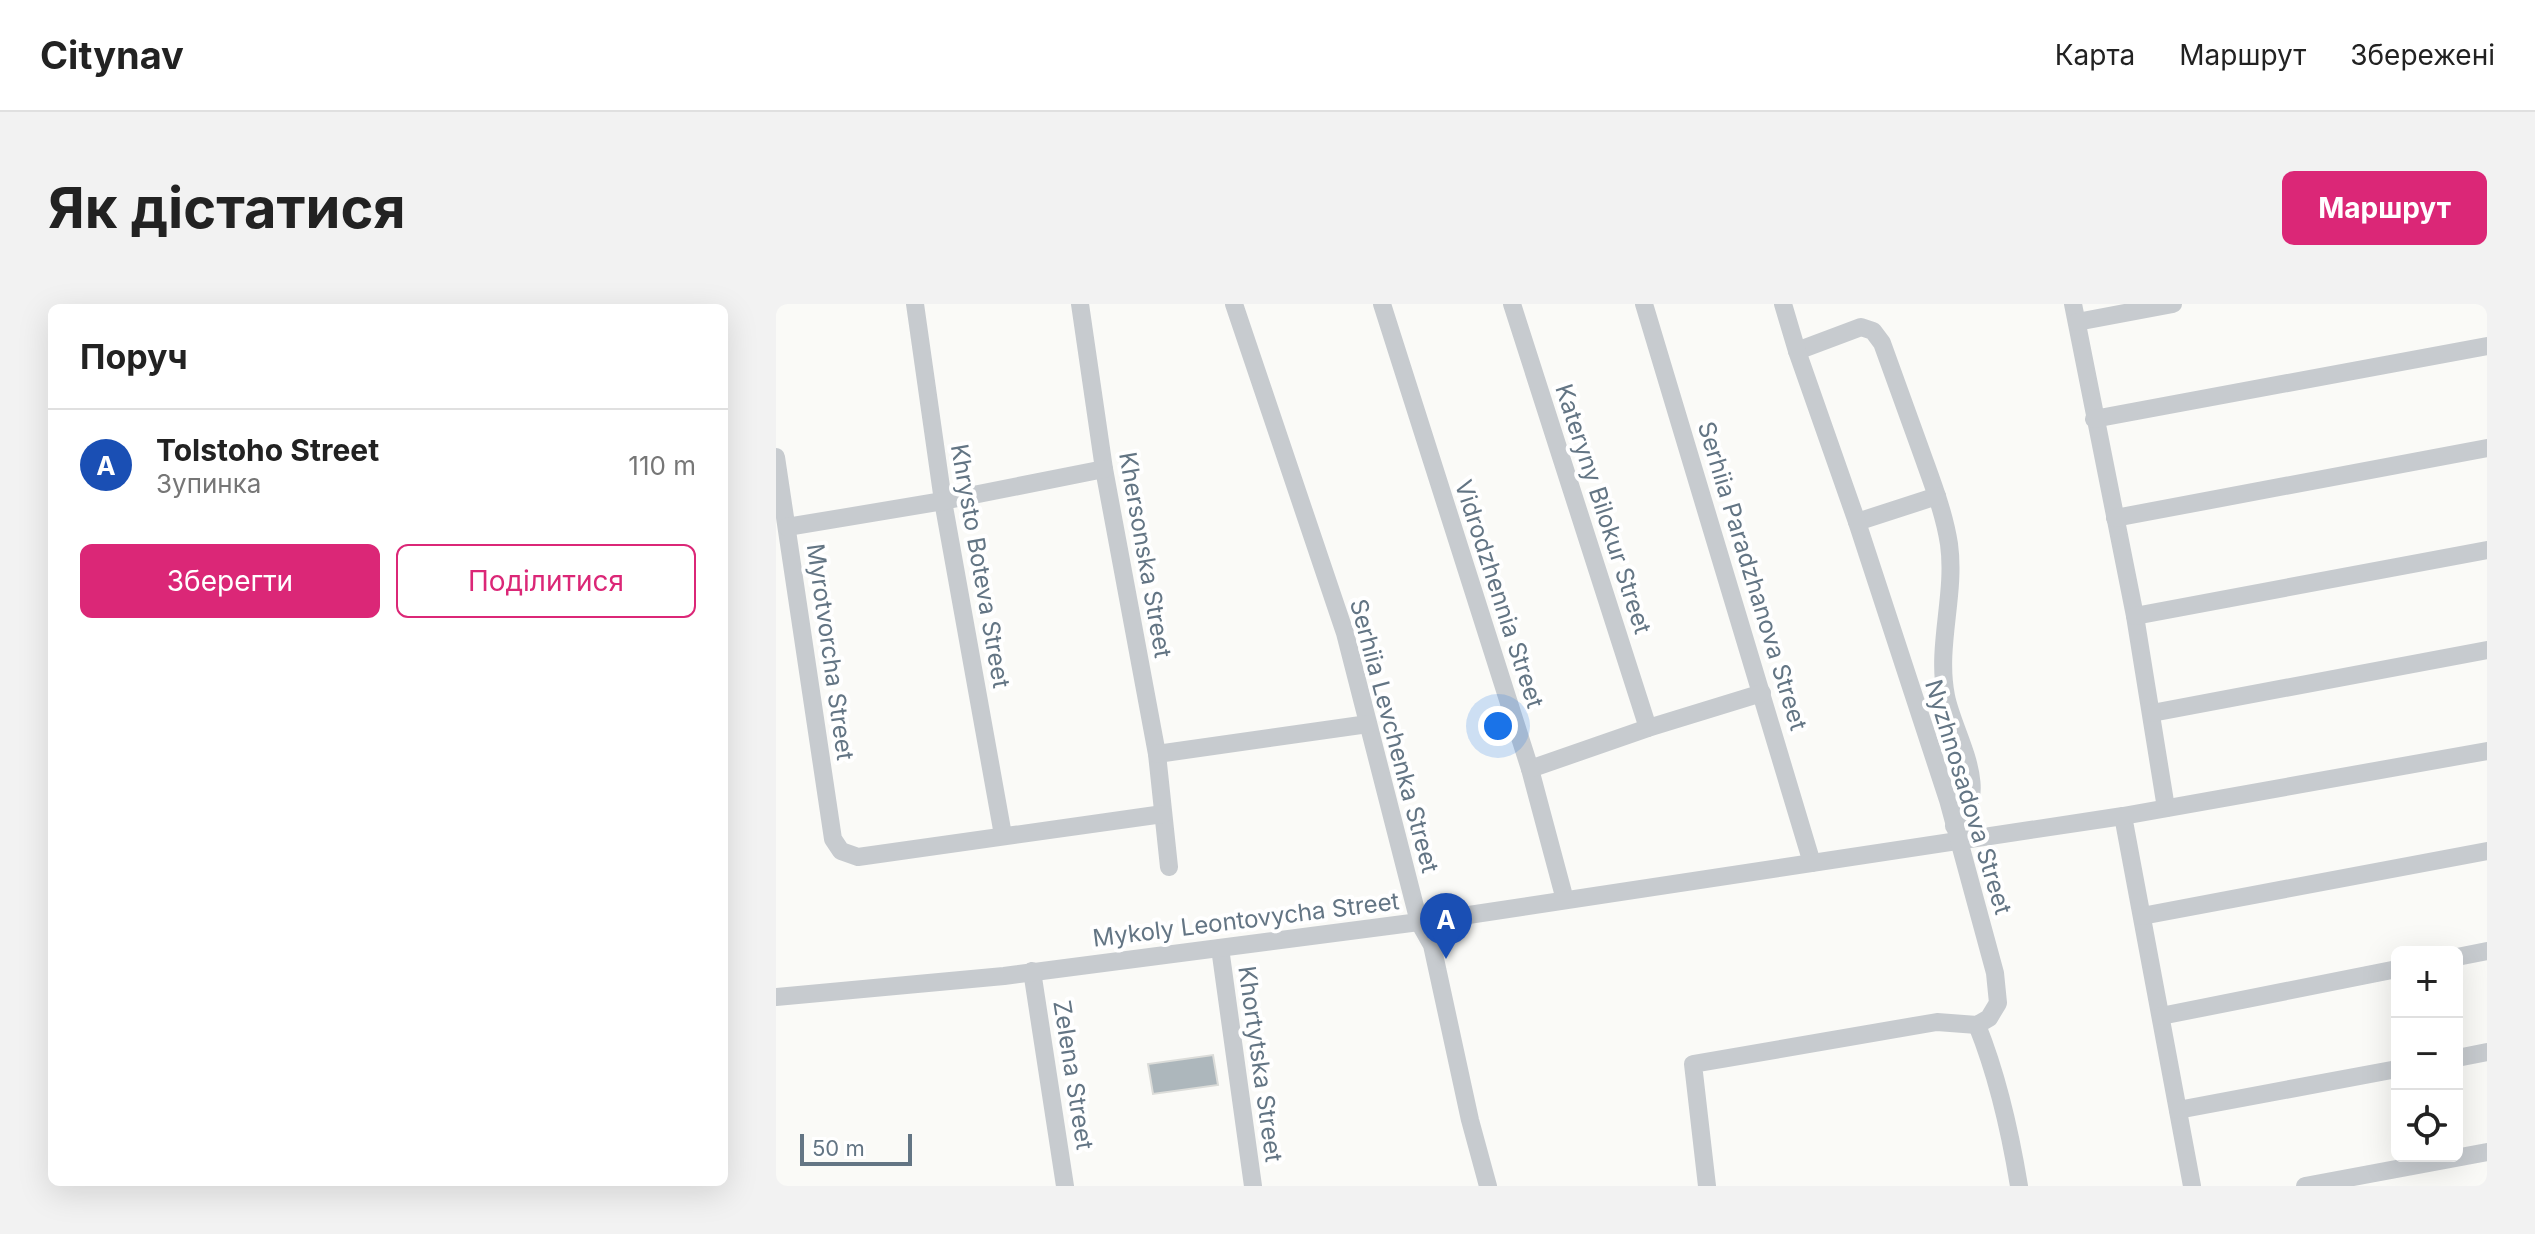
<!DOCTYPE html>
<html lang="uk">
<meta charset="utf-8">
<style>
:root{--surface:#fff;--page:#f2f2f2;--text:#222;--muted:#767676;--line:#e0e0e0;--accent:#db2777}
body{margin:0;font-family:Inter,sans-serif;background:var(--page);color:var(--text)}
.controls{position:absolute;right:24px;bottom:24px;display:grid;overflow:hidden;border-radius:12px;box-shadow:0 8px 32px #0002}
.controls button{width:72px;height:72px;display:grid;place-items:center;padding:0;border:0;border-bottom:2px solid var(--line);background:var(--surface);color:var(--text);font:40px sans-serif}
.scale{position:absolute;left:24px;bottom:20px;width:112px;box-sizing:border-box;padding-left:8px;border:4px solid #637584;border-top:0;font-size:22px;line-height:28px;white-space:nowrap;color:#637584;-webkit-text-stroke:6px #fff;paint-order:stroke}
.you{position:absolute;left:722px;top:422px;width:28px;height:28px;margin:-20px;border:6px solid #fff;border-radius:50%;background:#1a73e8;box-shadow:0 0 0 12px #1a73e833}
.badge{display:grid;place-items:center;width:52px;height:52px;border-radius:50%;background:var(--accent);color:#fff;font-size:26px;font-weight:700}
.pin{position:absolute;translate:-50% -66px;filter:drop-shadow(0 2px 4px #0008)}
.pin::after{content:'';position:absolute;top:42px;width:28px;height:24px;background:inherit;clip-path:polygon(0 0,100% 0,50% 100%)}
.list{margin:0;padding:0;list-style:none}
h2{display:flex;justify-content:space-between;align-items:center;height:104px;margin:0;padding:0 32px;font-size:34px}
h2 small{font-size:26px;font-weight:400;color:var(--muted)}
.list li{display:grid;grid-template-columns:52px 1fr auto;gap:24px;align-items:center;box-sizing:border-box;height:112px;padding:0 32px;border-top:2px solid var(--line)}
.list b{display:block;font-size:30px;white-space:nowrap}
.list p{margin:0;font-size:26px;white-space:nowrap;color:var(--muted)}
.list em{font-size:26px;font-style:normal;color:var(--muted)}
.actions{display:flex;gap:16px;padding:24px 32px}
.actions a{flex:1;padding:18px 0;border:2px solid var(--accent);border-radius:12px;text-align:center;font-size:28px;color:var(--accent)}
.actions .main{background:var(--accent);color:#fff}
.icon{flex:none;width:44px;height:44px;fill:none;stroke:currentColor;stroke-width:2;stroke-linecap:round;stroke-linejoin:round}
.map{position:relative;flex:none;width:1711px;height:882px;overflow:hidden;border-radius:12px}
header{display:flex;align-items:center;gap:48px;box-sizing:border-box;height:112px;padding:0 40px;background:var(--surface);border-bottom:2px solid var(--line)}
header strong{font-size:38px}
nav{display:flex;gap:44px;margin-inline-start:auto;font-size:28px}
.intro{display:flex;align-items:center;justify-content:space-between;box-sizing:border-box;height:192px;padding:0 48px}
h1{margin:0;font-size:56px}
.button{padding:20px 36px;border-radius:12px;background:var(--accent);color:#fff;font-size:28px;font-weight:700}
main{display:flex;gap:48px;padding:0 48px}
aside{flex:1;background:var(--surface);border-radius:12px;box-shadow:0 8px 32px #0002}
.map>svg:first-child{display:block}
.building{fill:#adb7bc;stroke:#dbdcd9;stroke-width:2}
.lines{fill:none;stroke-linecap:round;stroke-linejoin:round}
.minor{stroke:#c7cbcf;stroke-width:18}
.labels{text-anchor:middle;stroke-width:8;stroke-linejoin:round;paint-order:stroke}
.street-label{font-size:24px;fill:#637584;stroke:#fff}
</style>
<header>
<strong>Citynav</strong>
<nav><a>Карта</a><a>Маршрут</a><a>Збережені</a></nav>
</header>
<div class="intro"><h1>Як дістатися</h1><a class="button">Маршрут</a></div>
<main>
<aside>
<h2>Поруч<small></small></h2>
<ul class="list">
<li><span class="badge" style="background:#1a4fb4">A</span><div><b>Tolstoho Street</b><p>Зупинка</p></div><em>110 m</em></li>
</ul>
<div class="actions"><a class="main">Зберегти</a><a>Поділитися</a></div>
</aside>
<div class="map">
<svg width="1711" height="882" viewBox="0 0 1711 882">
<rect width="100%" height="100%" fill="#fafaf7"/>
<path class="building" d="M 437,751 L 442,781 L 377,790 L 372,760 Z"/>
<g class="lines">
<g class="minor">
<path d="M 139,0 L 167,197 L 227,531"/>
<path d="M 304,0 L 328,165 L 381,450 L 393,563"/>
<path d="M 458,0 L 569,329 L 643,618 L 656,641 L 694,816 L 712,882"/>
<path d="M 606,0 L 754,465 L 789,596"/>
<path d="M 736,0 L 872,424"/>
<path d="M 868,0 L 1036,559"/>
<path d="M 1297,0 L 1359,312 L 1390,504"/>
<path d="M 1301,18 L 1397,0"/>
<path d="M 1021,47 L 1085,23 L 1097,27 L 1106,39 C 1119,75 1132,111 1145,147 C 1156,178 1168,208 1173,240 C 1180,291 1160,342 1170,392 C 1177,430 1219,490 1178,522"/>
<path d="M 1318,115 L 1711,42"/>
<path d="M 0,153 L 57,535 L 65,547 L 82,553 L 387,510"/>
<path d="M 1339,214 L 1711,144"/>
<path d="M 1081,218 L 1161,192"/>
<path d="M 11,223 L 167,197 L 328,165"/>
<path d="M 1359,312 L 1711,246"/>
<path d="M 1376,409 L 1711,346"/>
<path d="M 381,450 L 592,420"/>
<path d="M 754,465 L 872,424 L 986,389"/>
<path d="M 1347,512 L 1416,882"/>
<path d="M 1366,612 L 1711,547"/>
<path d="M 444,644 L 477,882"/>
<path d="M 1681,653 L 1711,647"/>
<path d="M 256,667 L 289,882"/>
<path d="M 0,693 L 228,672 L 666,615 L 1347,512 L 1711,447"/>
<path d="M 1385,712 L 1621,665"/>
<path d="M 1201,721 C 1222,773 1234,827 1243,882"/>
<path d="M 1681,754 L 1711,748"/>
<path d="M 1402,806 L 1621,765"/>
<path d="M 931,882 L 917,760 L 1161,718 L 1201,721 L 1213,714 L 1222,699 L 1219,669 L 1172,496 L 1081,218 L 1021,47 L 1007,0"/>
<path d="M 1529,882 L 1711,848"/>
</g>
</g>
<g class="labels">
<g class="street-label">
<text transform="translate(827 205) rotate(72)" y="8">Kateryny Bilokur Street</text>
<text transform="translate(369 251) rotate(80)" y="8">Khersonska Street</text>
<text transform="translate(204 262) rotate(80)" y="8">Khrysto Boteva Street</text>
<text transform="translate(976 272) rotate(73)" y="8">Serhiia Paradzhanova Street</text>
<text transform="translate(723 290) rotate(72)" y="8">Vidrodzhennia Street</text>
<text transform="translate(54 348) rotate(82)" y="8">Myrotvorcha Street</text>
<text transform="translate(618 432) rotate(75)" y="8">Serhiia Levchenka Street</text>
<text transform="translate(1192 493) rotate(73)" y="8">Nyzhnosadova Street</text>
<text transform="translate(470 616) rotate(-7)" y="8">Mykoly Leontovycha Street</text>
<text transform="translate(484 760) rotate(82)" y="8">Khortytska Street</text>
<text transform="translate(297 771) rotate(81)" y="8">Zelena Street</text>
</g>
</g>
</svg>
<div class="controls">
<button>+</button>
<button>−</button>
<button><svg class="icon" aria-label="locate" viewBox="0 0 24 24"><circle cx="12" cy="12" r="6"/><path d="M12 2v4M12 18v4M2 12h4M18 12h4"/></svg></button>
</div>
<div class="scale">50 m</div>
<div class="you"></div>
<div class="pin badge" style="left:670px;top:655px;background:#1a4fb4">A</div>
</div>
</main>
